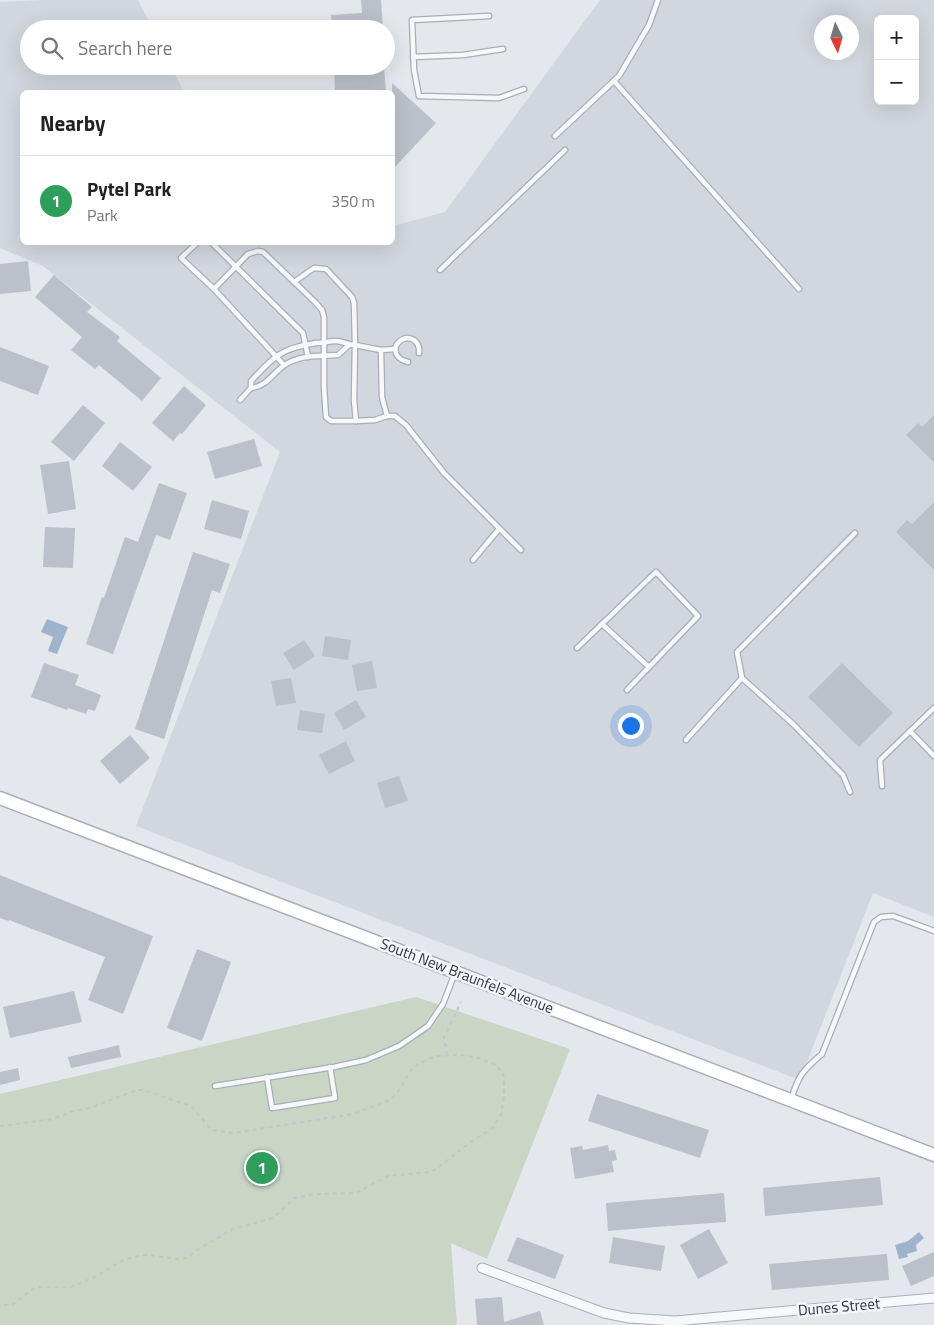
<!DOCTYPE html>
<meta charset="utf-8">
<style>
:root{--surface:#fff;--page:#f6f6f6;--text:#222;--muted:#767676;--line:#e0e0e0;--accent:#d1495b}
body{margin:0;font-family:"Titillium Web",sans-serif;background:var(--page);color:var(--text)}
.controls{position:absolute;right:15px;top:15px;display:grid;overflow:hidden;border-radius:8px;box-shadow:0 5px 20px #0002}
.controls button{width:45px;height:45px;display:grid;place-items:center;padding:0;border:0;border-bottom:1px solid var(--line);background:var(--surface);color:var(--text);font:25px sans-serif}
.compass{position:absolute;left:814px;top:15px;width:45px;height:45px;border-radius:50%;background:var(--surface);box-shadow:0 5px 20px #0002;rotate:175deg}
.you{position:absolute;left:630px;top:725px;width:18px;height:18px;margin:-12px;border:4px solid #fff;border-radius:50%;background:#1a73e8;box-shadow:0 0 0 8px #1a73e833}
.badge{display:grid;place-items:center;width:32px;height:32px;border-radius:50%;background:var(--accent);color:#fff;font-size:16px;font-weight:700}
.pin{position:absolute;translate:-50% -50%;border:2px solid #fff;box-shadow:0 1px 5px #0006}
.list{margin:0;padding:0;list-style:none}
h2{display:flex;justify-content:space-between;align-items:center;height:65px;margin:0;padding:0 20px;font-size:21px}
h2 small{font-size:16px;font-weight:400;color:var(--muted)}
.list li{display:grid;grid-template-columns:32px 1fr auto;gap:15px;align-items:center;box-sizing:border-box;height:90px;padding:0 20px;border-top:1px solid var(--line)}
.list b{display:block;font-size:19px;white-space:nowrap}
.list p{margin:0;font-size:16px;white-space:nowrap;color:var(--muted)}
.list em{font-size:16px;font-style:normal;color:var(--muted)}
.icon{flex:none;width:28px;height:28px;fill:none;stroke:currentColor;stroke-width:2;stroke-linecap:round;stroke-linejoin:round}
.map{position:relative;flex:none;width:934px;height:1325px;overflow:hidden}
.search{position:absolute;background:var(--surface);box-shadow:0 5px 20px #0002;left:20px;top:20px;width:375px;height:55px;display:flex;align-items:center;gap:12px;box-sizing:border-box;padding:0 18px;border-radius:28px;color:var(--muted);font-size:19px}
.panel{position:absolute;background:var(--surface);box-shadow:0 5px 20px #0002;left:20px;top:90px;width:375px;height:155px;border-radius:8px}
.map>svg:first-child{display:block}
.built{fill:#d2d6de;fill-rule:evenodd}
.green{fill:#c9d6c5}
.water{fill:#9fb4cc}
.building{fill:#bbc0ca}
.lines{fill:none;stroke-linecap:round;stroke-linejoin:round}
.lane-casing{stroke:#a9aeb7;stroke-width:7}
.street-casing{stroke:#a9aeb7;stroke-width:11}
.secondary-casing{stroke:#a9aeb7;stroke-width:15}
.path{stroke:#c2c5cb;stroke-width:2;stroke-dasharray:4 4;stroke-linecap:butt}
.lane{stroke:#f7f8fa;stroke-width:4.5}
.street{stroke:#f7f8fa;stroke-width:9}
.secondary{stroke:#fff;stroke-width:12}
.labels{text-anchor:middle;stroke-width:5;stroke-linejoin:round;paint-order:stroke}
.street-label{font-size:15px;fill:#2b3445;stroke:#f4f6f9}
</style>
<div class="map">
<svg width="934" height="1325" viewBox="0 0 934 1325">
<rect width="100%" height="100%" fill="#e4e7ec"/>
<path class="built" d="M 41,0 L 138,0 L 153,29 L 29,29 L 29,66 L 171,66 L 184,92 L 22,92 L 22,242 L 392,242 L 393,226 L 445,212 L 600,0 L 934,0 L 934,917 L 873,893 L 800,1080 L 136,826 L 280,452 L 43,266 L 0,248 L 0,2 ZM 878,19 L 915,19 L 915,101 L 878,101 ZM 822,22 L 852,22 L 852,52 L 822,52 Z"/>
<path class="green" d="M 416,997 L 570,1049 L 487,1259 L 451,1243 L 457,1325 L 0,1325 L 0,1094 Z"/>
<g class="water">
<path d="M 47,619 L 68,627 L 57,654 L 48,651 L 53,637 L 41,632 Z"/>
<path d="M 919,1232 L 924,1238 L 916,1245 L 917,1251 L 907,1254 L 908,1257 L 899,1259 L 895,1245 L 908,1241 Z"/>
</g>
<g class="building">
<path d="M 361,0 L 381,0 L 383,29 L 332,29 L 331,15 L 362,13 Z"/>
<path d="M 334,66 L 384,66 L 386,92 L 335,92 Z"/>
<path d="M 392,83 L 436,123 L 392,170 Z"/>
<path d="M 28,261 L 31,291 L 0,294 L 0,264 Z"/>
<path d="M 54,275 L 92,307 L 87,312 L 120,337 L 117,341 L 161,378 L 142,401 L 99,365 L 95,369 L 71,350 L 82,337 L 35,297 Z"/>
<path d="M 0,347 L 49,366 L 38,395 L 0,381 Z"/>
<path d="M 184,386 L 206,405 L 182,434 L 180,433 L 173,441 L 152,423 Z"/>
<path d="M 83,405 L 105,423 L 74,461 L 51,442 Z"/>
<path d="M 934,415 L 934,462 L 906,435 L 918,423 L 922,427 Z"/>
<path d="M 254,439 L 262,466 L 215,479 L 207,452 Z"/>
<path d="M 120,442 L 152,467 L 133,491 L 102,466 Z"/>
<path d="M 69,461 L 76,509 L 48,514 L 40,465 Z"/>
<path d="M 159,483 L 187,493 L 170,540 L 156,535 L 113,654 L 86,644 L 102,597 L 104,598 L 125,537 L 138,542 Z"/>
<path d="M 212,500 L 249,511 L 241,539 L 204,529 Z"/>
<path d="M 934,502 L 934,570 L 896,532 L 907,520 L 912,524 Z"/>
<path d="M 45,527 L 75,528 L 73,568 L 43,567 Z"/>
<path d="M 193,552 L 230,564 L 220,593 L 212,590 L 164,739 L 135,729 Z"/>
<path d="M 325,636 L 351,640 L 348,660 L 322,656 Z"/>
<path d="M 304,640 L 315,656 L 294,670 L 283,653 Z"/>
<path d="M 372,661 L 377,688 L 357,691 L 352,665 Z"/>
<path d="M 44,663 L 79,675 L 75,685 L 101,695 L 95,711 L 88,709 L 86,714 L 68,708 L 67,710 L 31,697 Z"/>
<path d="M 842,663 L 893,713 L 859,747 L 808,697 Z"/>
<path d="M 291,678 L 296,703 L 276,706 L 271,681 Z"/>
<path d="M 356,700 L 366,717 L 344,730 L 334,713 Z"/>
<path d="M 300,710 L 325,714 L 322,733 L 297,730 Z"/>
<path d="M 130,735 L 150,758 L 120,784 L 100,761 Z"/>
<path d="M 346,741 L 355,761 L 329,774 L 319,755 Z"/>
<path d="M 399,776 L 408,801 L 385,808 L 377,783 Z"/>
<path d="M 0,875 L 153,936 L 123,1014 L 88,1000 L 105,957 L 9,920 L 9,921 L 0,918 Z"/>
<path d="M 197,949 L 231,962 L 202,1041 L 167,1028 Z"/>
<path d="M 74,991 L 82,1022 L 10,1038 L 3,1007 Z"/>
<path d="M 119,1045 L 121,1057 L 71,1068 L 68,1057 Z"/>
<path d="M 18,1068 L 20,1080 L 0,1085 L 0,1072 Z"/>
<path d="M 597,1094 L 709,1130 L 700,1158 L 588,1121 Z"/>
<path d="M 608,1145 L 609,1151 L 615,1150 L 617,1160 L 612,1161 L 614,1172 L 575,1179 L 570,1148 L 582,1146 L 583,1150 Z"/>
<path d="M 880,1177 L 883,1205 L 765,1216 L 763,1188 Z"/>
<path d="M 724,1193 L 726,1222 L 669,1226 L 668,1225 L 668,1226 L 608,1231 L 606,1203 Z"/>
<path d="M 709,1229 L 728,1263 L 698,1279 L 680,1245 Z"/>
<path d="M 517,1237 L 564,1255 L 555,1279 L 507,1261 Z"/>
<path d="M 613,1237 L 665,1246 L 661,1271 L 609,1263 Z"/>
<path d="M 934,1252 L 934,1276 L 911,1286 L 902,1266 Z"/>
<path d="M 887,1254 L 889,1280 L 772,1290 L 769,1264 Z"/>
<path d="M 502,1297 L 504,1322 L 540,1311 L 544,1325 L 477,1325 L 475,1299 Z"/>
</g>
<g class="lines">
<g class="lane-casing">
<g id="lane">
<path d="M 489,16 L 412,20 L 414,70 L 419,96 L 499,98 L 524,89"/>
<path d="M 413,57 L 463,55 L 503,49"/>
<path d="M 614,81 L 799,289"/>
<path d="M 555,136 L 619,76 L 649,25 L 658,0"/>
<path d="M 198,242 L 181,258 L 214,289 L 248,254 L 258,251 L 263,252 L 315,302 L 322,310 L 324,317 L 324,387 L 326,417 L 331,421 L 356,421"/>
<path d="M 211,242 L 303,333 L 308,357"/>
<path d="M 440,270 L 565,150"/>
<path d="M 294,282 L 314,268 L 326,269 L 352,297 L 354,303 L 355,345 L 381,350 L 395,349"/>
<path d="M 214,289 L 284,365"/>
<path d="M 381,350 L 382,397 L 387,416"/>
<path d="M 408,362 C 393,359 390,343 406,338 C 415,338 420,344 419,353"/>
<path d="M 251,388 L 251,381 C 274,356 282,348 316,343 C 323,343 330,341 336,341 C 343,341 347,345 355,345 L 354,400 L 356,421 L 375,420 L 387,416 L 395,416 L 406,425 L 444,473 L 521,550"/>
<path d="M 240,400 L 251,388 C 270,386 274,368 292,361 C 306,355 322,356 338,355 L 349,345"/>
<path d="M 473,560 L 499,529"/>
<path d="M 602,624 L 649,667"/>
<path d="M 577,648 L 656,572 L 698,616 L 627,690"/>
<path d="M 742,678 L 737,652 L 855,533"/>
<path d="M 910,731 L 934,756"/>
<path d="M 686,740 L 742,678 L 793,724 L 843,775 L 850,792"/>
<path d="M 882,786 L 880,760 L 934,708"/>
<path d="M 267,1077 L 272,1108 L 335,1098 L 330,1067"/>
<path d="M 215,1086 L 334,1067 L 366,1060 L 399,1046 L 428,1026 L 443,1004 L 455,973"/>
<path d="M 791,1100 C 798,1076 803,1070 822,1054 L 874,922 L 881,917 L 893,916 L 934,931"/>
</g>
</g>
<g class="street-casing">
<path id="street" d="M 482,1268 L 604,1313 L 629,1318 L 675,1321 L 934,1298"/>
</g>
<g class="secondary-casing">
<path id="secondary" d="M 0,798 L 934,1155"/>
</g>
<g class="path">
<path d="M 447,1055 L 444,1037 L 461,1002"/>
<path d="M 0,1126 L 53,1119 L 70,1112 L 89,1108 L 137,1090 L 143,1090 L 191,1106 L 212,1130 L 233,1133 L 353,1114 L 390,1100 L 398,1092 L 413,1067 L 435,1056 L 460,1055 L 479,1058 L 496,1065 L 503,1072 L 504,1079 L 504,1098 L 501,1114 L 493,1128 L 469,1143 L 439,1167 L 430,1172 L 388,1176 L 356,1193 L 316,1194 L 295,1198 L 273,1218 L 233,1229 L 200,1248 L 186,1258 L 179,1259 L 146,1255 L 138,1256 L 123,1260 L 95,1277 L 71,1287 L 38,1287 L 31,1290 L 12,1305 L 0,1305"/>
</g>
<use href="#lane" class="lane"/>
<use href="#street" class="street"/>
<use href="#secondary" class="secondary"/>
</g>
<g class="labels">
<g class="street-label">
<text transform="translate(467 976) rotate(21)" y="5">South New Braunfels Avenue</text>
<text transform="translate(839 1307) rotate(-5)" y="5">Dunes Street</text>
</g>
</g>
</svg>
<div class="controls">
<button>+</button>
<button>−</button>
</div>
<svg class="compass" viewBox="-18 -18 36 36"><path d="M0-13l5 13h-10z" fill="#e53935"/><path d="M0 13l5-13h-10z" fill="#767676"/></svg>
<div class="you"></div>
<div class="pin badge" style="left:262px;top:1168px;background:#2e9e5b">1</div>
<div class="search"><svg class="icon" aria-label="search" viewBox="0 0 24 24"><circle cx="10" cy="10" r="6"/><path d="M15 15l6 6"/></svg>Search here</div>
<section class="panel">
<h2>Nearby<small></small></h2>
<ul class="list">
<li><span class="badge" style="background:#2e9e5b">1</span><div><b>Pytel Park</b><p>Park</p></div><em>350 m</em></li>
</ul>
</section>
</div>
